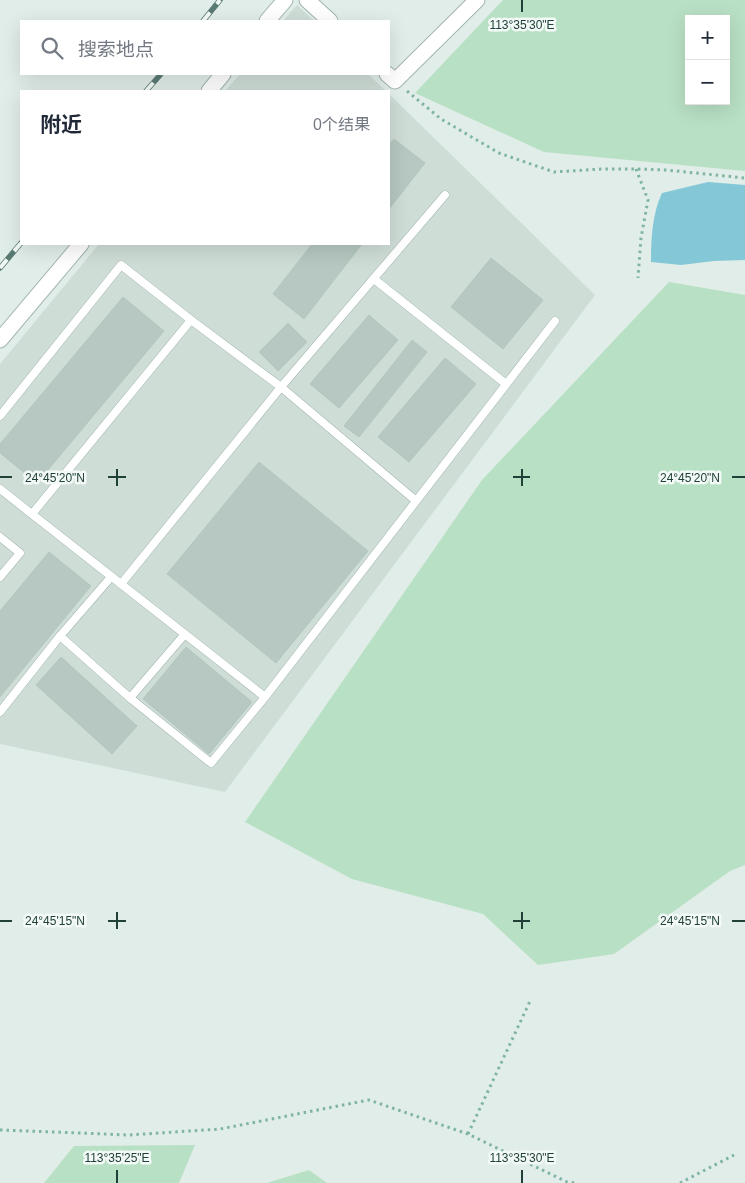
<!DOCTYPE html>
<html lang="zh">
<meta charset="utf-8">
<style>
:root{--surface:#fff;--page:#f6f6f7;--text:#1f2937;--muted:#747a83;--line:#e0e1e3}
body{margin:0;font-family:Arial,"Noto Sans SC",sans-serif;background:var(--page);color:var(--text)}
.controls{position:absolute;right:15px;top:15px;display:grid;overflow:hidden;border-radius:0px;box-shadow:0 5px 20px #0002}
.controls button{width:45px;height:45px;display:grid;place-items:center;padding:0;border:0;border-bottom:1px solid var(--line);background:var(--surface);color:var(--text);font:25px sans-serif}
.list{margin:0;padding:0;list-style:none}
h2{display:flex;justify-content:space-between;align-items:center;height:65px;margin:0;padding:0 20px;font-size:21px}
h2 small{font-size:16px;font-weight:400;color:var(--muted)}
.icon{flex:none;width:28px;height:28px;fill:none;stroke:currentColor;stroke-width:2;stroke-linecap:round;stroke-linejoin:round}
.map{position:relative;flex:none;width:745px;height:1183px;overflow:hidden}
.search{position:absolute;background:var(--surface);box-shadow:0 5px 20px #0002;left:20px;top:20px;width:370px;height:55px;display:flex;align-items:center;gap:12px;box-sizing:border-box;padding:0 18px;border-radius:0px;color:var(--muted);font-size:19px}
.panel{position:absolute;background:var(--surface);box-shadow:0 5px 20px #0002;left:20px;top:90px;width:370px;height:155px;border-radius:0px}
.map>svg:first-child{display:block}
.built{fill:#cfddd7}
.green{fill:#b8e0c4;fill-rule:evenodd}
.water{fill:#84c8d7}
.building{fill:#b6c8c1;stroke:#b3c7bf}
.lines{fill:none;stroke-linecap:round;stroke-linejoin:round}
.service-casing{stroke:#a3b6b0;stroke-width:9}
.minor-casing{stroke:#a3b6b0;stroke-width:17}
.path{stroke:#7fb4a4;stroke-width:3;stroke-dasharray:2.5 4;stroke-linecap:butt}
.service{stroke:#fff;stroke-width:8}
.minor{stroke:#fff;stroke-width:15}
.rail-casing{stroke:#5a7b73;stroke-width:5.5}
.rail{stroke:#f2f9f6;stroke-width:4;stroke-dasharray:11;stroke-linecap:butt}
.ticks{fill:none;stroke:#204038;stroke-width:2}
.ticks-label{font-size:12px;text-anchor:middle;fill:#204038;stroke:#f2f9f6;stroke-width:5;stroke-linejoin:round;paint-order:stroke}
</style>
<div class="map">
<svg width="745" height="1183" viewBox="0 0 745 1183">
<rect width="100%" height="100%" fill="#e1ede8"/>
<g class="built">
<path d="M 297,5 L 314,21 L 283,21 Z"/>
<path d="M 240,74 L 368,74 L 386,91 L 225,91 Z"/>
<path d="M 389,94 L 595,295 L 225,792 L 0,744 L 0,364 L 99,244 L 389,244 Z"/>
</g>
<g class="green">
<path d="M 503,0 L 745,0 L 745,171 L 544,152 L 415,93 ZM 689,19 L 726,19 L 726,101 L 689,101 Z"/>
<path d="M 669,282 L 745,295 L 745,865 L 730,871 L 614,954 L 538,965 L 483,914 L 352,879 L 245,822 L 482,480 Z"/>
<path d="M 195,1145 L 179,1183 L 44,1183 L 74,1146 Z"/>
<path d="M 309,1170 L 327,1183 L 267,1183 Z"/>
</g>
<path class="water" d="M 708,182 L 745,185 L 745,260 L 714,261 L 681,265 L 651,262 C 651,240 652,214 662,193 Z"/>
<g class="building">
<path d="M 394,139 L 425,163 L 389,209 L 389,145 Z"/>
<path d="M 312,244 L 362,244 L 304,319 L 273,294 Z"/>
<path d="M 491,258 L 543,300 L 503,349 L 451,307 Z"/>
<path d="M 123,297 L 164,331 L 37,483 L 0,453 L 0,444 Z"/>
<path d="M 369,315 L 398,340 L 339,408 L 310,384 Z"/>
<path d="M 288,323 L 307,342 L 278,371 L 259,352 Z"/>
<path d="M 412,340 L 427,352 L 359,437 L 344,426 Z"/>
<path d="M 445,358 L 476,384 L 409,462 L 378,437 Z"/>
<path d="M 259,462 L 368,551 L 276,663 L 167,574 Z"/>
<path d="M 49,552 L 91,586 L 0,697 L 0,611 Z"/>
<path d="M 186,647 L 252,702 L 209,754 L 143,699 Z"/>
<path d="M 61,657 L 137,726 L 112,754 L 36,685 Z"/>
</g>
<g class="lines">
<g class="service-casing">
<g id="service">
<path d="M 374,279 L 506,384"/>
<path d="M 0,416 L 121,265 L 191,320 L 281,387 L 121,584 L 0,489"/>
<path d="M 415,500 L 281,387 L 445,195"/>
<path d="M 32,514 L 191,320"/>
<path d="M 0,537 L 20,553 L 0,577"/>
<path d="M 111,577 L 60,636 L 130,698 L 185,634"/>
<path d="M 121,584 L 265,697 L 555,321"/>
<path d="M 130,698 L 211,763 L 265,697"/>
<path d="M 0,712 L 60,636"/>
</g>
</g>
<g class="minor-casing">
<g id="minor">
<path d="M 307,0 L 330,21"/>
<path d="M 267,21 L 285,0"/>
<path d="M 387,74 L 395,81 L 477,0"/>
<path d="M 209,91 L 223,74"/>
<path d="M 0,340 L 81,244"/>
</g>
</g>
<g class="path">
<path d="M 407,91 L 441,119 L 499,153 L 554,172 L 601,169 L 636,169 L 666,170 L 745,178"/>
<path d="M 636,169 L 648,200 L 641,238 L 638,278"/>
<path d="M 0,1130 L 129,1135 L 220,1129 L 369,1100 L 468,1134 L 567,1182 L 575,1183"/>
<path d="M 468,1134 L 531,999"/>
<path d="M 680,1183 L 734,1155"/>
</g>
<use href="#service" class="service"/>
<use href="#minor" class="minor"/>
<g class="rail-casing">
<g id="rail">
<path d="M 203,21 L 220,0"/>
<path d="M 146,91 L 161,74"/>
<path d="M 0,268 L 21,243"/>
</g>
</g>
<use href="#rail" class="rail"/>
</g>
<path class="ticks" d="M 522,0 L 522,12M 117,469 L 117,486M 522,469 L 522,486M 0,477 L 12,477M 108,477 L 126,477M 513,477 L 530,477M 732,477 L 745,477M 117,912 L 117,929M 522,912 L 522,929M 0,921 L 12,921M 108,921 L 126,921M 513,921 L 530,921M 732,921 L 745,921M 117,1170 L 117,1183M 522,1170 L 522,1183"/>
<g class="ticks-label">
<text x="522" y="29">113°35'30"E</text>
<text x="55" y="482">24°45'20"N</text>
<text x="690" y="482">24°45'20"N</text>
<text x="55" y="925">24°45'15"N</text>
<text x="690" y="925">24°45'15"N</text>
<text x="117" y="1162">113°35'25"E</text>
<text x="522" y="1162">113°35'30"E</text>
</g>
</svg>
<div class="controls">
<button>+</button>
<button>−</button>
</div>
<div class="search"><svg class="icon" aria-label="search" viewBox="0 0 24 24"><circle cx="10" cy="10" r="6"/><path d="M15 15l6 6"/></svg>搜索地点</div>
<section class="panel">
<h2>附近<small>0个结果</small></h2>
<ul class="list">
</ul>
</section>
</div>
